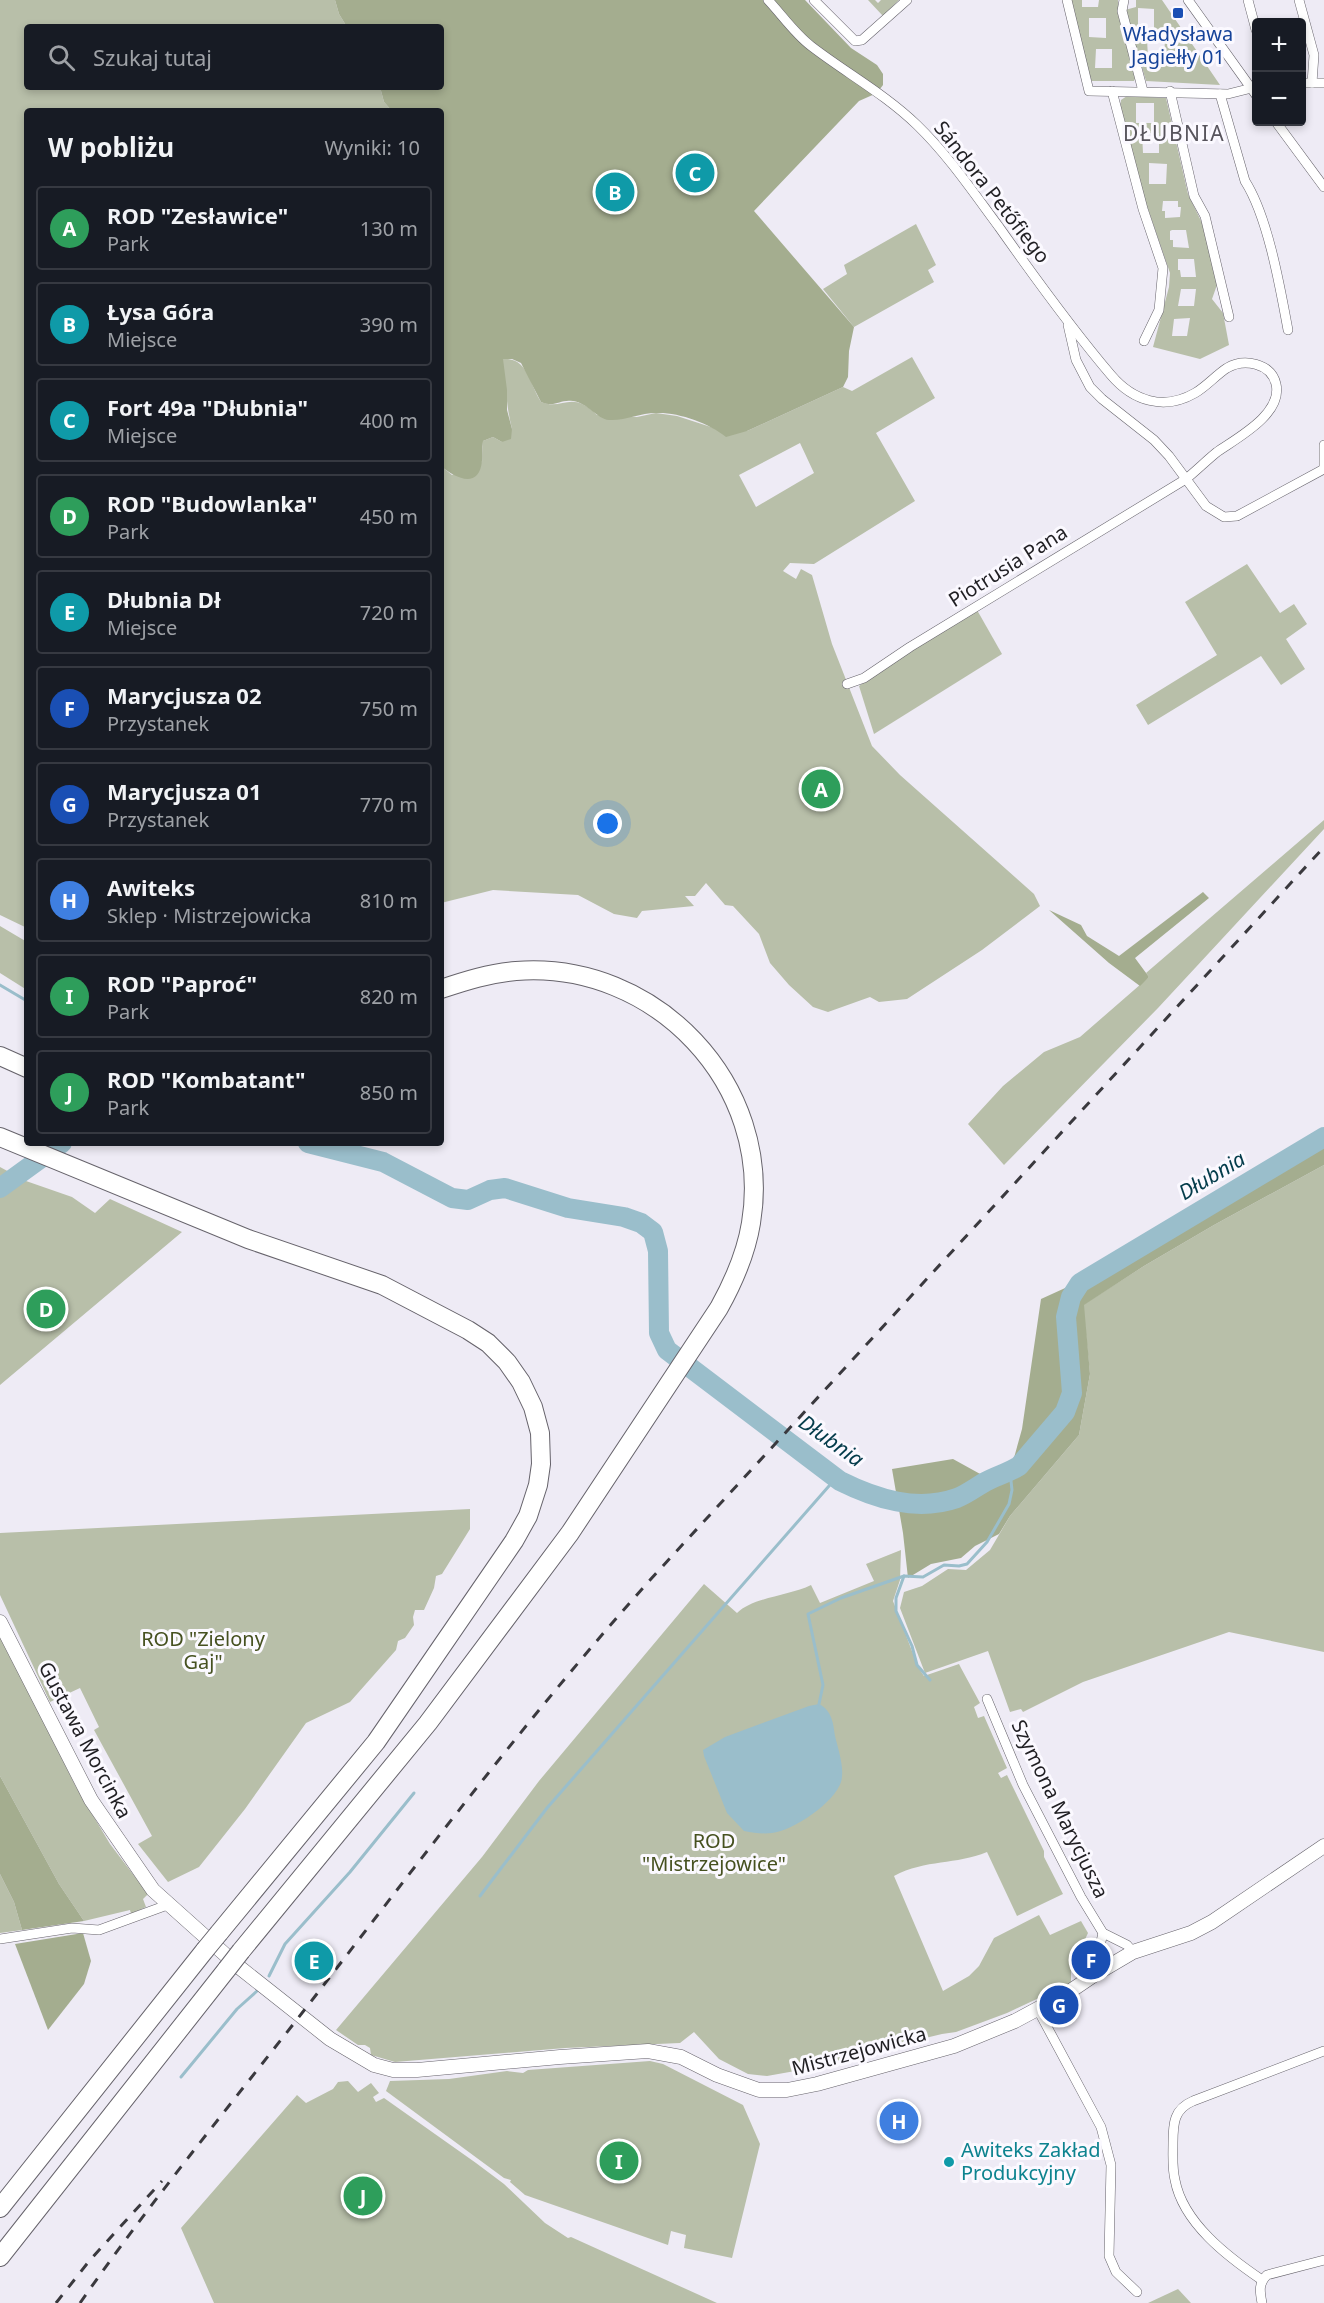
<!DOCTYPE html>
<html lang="pl">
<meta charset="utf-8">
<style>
:root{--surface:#171b24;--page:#242831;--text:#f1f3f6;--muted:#9ea1a6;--line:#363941;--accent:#027aa2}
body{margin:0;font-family:"Noto Sans",sans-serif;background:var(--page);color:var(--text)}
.controls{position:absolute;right:18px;top:18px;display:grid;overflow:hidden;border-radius:6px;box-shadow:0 3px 9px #0003}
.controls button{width:54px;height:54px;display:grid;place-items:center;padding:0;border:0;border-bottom:2px solid var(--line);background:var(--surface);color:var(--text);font:30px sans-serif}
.you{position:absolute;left:608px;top:824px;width:21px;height:21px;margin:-15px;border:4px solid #fff;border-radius:50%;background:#1a73e8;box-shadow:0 0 0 9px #1a73e833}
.badge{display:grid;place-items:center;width:39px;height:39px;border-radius:50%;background:var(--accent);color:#fff;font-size:20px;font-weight:700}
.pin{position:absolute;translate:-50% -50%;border:3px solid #fff;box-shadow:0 2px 6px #0006}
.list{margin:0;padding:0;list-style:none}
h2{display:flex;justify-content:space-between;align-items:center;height:78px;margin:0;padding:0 24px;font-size:26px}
h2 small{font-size:20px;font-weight:400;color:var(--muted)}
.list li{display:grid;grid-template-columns:39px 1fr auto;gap:18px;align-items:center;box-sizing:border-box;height:84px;margin:0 12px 12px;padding:0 12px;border:2px solid var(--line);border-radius:6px}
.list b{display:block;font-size:22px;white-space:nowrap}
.list p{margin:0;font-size:20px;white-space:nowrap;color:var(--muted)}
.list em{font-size:20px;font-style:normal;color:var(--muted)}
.icon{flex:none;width:33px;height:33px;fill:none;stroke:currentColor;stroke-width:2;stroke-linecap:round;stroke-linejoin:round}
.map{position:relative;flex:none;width:1324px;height:2303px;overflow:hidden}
.search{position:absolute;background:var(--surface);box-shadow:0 3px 9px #0003;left:24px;top:24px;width:420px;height:66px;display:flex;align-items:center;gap:15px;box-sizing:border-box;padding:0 21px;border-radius:6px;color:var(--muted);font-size:22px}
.panel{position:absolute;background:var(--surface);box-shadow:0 3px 9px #0003;left:24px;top:108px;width:420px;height:1038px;border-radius:6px}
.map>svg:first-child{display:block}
.green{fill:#b8bfa9;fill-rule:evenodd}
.forest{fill:#a4ad8f}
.water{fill:#9abecb}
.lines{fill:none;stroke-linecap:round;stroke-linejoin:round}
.stream{stroke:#9abecb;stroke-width:3}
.river{stroke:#9abecb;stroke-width:20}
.street-casing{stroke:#66636b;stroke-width:10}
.secondary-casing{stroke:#66636b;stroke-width:15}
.highway-casing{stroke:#66636b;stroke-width:20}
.street{stroke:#fff;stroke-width:9}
.secondary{stroke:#fff;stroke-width:14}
.highway{stroke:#fff;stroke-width:18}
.rail{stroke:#3a393e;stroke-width:3;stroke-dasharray:10 10;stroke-linecap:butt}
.highway-bridge-casing{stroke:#66636b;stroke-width:20;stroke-linecap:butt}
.highway-bridge{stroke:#fff;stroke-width:18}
.transit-dot{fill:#1a4fb4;stroke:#fbf9ff;stroke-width:2}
.culture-dot{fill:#0f9aa8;stroke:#fbf9ff;stroke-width:2}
.labels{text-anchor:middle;stroke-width:6;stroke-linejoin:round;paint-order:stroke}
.transit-label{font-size:20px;fill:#164399;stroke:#fbf9ff}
.street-label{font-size:20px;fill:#201f23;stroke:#fbf9ff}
.park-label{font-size:20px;fill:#465120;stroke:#fbf9ff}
.culture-label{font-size:20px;fill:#0d838f;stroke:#fbf9ff;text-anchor:start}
.neighbourhood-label{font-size:21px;letter-spacing:1.5px;fill:#57545c;stroke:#fbf9ff}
.water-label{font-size:21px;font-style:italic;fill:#043c4b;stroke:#fbf9ff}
</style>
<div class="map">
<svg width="1324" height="2303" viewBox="0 0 1324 2303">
<rect width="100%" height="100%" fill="#eeebf5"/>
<g class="green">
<path d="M 0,0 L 335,0 L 339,14 L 347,27 L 27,27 L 27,87 L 380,87 L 384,102 L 392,111 L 27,111 L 27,928 L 0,915 Z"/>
<path d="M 868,0 L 875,0 L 878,3 L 881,0 L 899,0 L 883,16 Z"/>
<path d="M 1070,0 L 1082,0 L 1082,7 L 1098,7 L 1099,0 L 1118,0 L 1118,10 L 1136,76 L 1134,81 L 1092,81 L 1088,74 ZM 1089,18 L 1106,18 L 1106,38 L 1089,37 ZM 1096,49 L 1112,49 L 1112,68 L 1095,68 Z"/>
<path d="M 1136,0 L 1162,0 L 1220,85 L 1146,81 L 1125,10 L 1136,7 ZM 1138,8 L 1154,9 L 1154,28 L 1138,28 ZM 1147,39 L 1165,39 L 1164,58 L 1148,58 Z"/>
<path d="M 1127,96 L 1166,98 L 1188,194 L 1203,225 L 1217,285 L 1212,299 L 1223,313 L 1229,345 L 1200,359 L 1153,347 L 1169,287 L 1170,273 L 1138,180 L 1120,107 L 1121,100 ZM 1136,103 L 1154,103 L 1154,123 L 1136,123 ZM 1142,133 L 1159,133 L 1159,153 L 1143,153 ZM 1149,163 L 1167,164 L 1166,184 L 1149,184 ZM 1163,201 L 1178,201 L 1178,207 L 1181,207 L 1180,217 L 1165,218 L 1165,211 L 1162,211 ZM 1172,230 L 1186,230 L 1189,248 L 1173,247 L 1173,240 L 1170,240 L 1170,231 ZM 1178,259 L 1194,259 L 1196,277 L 1181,277 L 1180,270 L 1178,270 ZM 1181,289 L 1196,289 L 1194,306 L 1178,306 ZM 1190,318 L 1187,336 L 1172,336 L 1174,319 Z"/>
<path d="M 916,224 L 936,265 L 928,270 L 934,282 L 854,327 L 823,289 L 847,274 L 844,265 Z"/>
<path d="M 912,357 L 935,398 L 876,433 L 915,501 L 814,564 L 790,563 L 783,571 L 796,579 L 801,569 L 812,575 L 832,644 L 872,746 L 900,775 L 1034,894 L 1040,906 L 982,950 L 907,999 L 879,1002 L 870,997 L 828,1012 L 813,1007 L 789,985 L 770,963 L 759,934 L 733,906 L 725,905 L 706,883 L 695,896 L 685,896 L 694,906 L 642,911 L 637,918 L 614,914 L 578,895 L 493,890 L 441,903 L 441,466 L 452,475 L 482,462 L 483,441 L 493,437 L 502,442 L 512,429 C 506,406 506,383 502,359 C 528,357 529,383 541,402 C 563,411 571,389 597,415 L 637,417 L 656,413 L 677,416 L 717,429 L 747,431 L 843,387 L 852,391 ZM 800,443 L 814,473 L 756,507 L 739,475 Z"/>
<path d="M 1247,564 L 1280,613 L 1294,604 L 1307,624 L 1286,639 L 1305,669 L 1281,685 L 1261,656 L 1148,725 L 1136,705 L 1217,655 L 1185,602 Z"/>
<path d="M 977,610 L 1002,654 L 874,734 L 859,686 L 895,660 Z"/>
<path d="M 1324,820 L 1324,829 L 1158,1008 L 1004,1165 L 968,1124 L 1003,1086 L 1044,1052 L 1080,1037 L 1149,977 L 1146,973 Z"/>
<path d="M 0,926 L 27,942 L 27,990 L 0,973 Z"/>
<path d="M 1324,1165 L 1324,1652 L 1229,1632 L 1083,1682 L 1023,1712 L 1021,1709 L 1010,1712 L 988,1651 L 925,1673 L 900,1608 L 904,1592 L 922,1586 L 948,1569 L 966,1570 L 990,1550 L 1010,1516 L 1079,1435 L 1090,1374 L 1083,1305 L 1144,1266 L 1214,1225 Z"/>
<path d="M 0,1167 L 26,1181 L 72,1197 L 95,1213 L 110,1199 L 182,1232 L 0,1385 Z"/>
<path d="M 470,1509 L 470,1529 L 442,1574 L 436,1576 L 434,1588 L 424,1610 L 415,1610 L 413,1617 L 414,1625 L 405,1638 L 398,1641 L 396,1650 L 350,1702 L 306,1723 L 245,1809 L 199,1867 L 168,1882 L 138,1844 L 152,1836 L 94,1730 L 99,1727 L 80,1688 L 50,1702 L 0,1595 L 0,1533 Z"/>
<path d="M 901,1550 L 900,1580 L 893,1601 L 918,1667 L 924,1676 L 959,1664 L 961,1668 L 980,1703 L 974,1707 L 978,1718 L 984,1716 L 1007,1768 L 998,1773 L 1001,1778 L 1007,1775 L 1044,1851 L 1044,1857 L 1063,1894 L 1017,1916 L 987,1852 C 956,1865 926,1859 894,1876 L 943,1991 L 969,1976 L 979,1966 L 994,1938 L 1039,1915 L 1050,1935 L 1081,1921 L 1088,1933 L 1071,1969 L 1071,1983 L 1007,2013 L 956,2032 L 942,2034 L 892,2046 L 812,2068 L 767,2076 L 748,2074 L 719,2059 L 694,2032 L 680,2043 L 565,2048 L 395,2062 L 371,2055 L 370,2048 L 365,2045 L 358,2045 L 336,2030 L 482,1857 L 539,1781 L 704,1584 L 737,1613 C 753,1597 789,1596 811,1585 L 820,1603 L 874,1581 L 866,1564 Z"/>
<path d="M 0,1634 L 76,1787 L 110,1844 L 148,1894 L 143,1899 L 146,1907 L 131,1914 L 130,1910 L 84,1921 L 59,1884 L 0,1776 Z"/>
<path d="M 0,1874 L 14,1902 L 22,1930 L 0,1933 Z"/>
<path d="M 650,2061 L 663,2064 L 743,2105 L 760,2144 L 732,2258 L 684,2248 L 686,2235 L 671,2231 L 668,2245 L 525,2195 L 510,2182 L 511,2180 L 504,2178 L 386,2091 L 390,2081 L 449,2079 L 507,2071 L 523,2073 L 528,2070 Z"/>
<path d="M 348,2081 L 358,2092 L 371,2083 L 379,2093 L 373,2097 L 376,2102 L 384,2098 L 476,2163 L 504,2184 L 545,2223 L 568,2238 L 571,2237 L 717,2303 L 214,2303 L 181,2228 L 297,2095 L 306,2103 L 333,2089 L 338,2082 Z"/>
<path d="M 1178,2289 L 1191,2303 L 1148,2303 Z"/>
</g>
<g class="forest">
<path d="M 335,0 L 805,0 L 851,48 L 877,65 L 883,74 L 883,85 L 877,93 L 859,101 L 754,211 L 854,327 L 849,351 L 848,377 L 843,387 L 747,431 L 726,437 C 709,423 678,412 656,413 C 640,413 625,421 609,420 C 597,419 588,403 573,401 C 559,399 556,408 541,402 L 521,363 L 512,359 L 503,359 L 507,390 L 507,410 L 512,429 L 511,439 L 502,442 L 493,437 L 483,441 C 482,448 483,455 482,461 C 479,490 455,478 441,466 L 441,111 L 392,111 L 384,102 L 380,87 L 441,87 L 441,27 L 347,27 L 339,14 Z"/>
<path d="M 1203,892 L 1209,898 L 1135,958 L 1149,977 L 1140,986 L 1109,963 L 1049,910 L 1081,925 L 1087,936 L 1119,956 Z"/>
<path d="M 1324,1145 L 1324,1165 L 1214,1225 L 1144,1266 L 1084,1305 L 1090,1374 L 1079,1435 L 1010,1516 L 999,1534 L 975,1546 L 961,1558 L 931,1564 L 908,1578 L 903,1533 L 892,1469 L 953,1459 L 982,1475 L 1012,1465 L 1022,1429 L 1041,1299 L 1153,1248 Z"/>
<path d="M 0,1776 L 59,1884 L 84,1921 L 22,1930 L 14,1902 L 0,1874 Z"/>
<path d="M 83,1933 L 91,1961 L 84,1984 L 48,2030 L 15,1944 Z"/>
</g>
<path class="water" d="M 819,1704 C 832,1711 833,1722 835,1736 C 838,1749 845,1768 841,1782 C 835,1802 793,1831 772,1833 C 763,1834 754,1833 744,1831 L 727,1813 L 704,1756 L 703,1750 L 725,1737 L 809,1706 Z"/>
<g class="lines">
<g class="stream">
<path d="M 0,985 L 27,1001"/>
<path d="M 904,1576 L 896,1598 L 896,1611 L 912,1646 L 917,1665 L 930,1680"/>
<path d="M 819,1704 L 823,1685 L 808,1614 L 841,1598 L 904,1576 L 923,1577 L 944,1565 L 959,1566 L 967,1564 L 987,1542 L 1009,1504 L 1012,1490 L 1010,1472"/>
<path d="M 480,1896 L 547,1808 L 836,1478"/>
<path d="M 269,1976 L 285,1944 L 350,1872 L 414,1793"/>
<path d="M 181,2077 L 237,2009 L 257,1991"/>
</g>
<g class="river">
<path d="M 308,1143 L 383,1162 L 452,1198 L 468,1200 L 490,1190 L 505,1188 L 568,1208 L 624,1217 L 641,1223 L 653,1232 L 658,1251 L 659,1333 L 667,1350 L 840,1481 C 876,1499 917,1512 957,1498 C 967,1494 976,1487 985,1482 C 996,1476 1008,1473 1019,1466 L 1065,1412 L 1072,1393 L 1066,1317 L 1071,1297 L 1080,1283 L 1324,1137"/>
<path d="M 0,1188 L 62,1143"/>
</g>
<g class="street-casing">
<g id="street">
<path d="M 768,0 C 782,15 795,34 811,46 C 846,73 885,94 917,125 C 948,155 973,192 999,227 C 1035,278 1071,328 1111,375 C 1133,401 1164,411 1195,393 C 1207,386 1216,375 1227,368 C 1244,358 1271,363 1276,384 C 1283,414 1237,438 1217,452 C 1207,460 1197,470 1186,479 L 910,647 L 864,678 L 847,684"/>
<path d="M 814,0 L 855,41 L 862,40 L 907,0"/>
<path d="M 1067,0 L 1089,91 L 1228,94 L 1256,87"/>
<path d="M 1124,0 L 1122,11 L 1143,91"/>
<path d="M 1188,0 L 1256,95"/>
<path d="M 1248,0 L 1256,30"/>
<path d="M 1299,0 L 1314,55 L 1312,83"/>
<path d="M 1302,83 L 1324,83"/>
<path d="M 1112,91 L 1143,209 L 1163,268 L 1159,310 L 1144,341"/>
<path d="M 1170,91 L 1194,196 L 1205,216 L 1229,317"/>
<path d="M 1220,94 L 1245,181 C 1268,217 1280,287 1288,330"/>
<path d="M 1276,122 L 1324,187"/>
<path d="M 1068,325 L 1076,360 L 1090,387 L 1102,399 L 1154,440 L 1169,456 L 1206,506 L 1224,517 L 1237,516 L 1324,469"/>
<path d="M 1324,445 L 1324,466"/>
<path d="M 987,1699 L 1023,1785 L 1081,1897 L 1103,1933 L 1127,1945 L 1133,1952"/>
<path d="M 0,1939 L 72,1928 L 99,1930 L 170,1904"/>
<path d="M 1102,1970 L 1098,1954 L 1103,1933"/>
<path d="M 1038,2010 L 1101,2127 L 1111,2165 L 1109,2256 L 1116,2272 L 1137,2292"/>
<path d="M 1262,2280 C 1228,2257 1183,2223 1175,2180 C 1172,2168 1173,2155 1173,2143 C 1173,2123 1174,2109 1193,2101 L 1324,2051"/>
<path d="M 1262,2303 C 1260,2292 1258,2284 1267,2275 L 1324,2260"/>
</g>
</g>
<g class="secondary-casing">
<path id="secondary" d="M 0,1622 L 91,1800 L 153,1890 L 239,1967 L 330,2039 L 374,2065 L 393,2070 L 417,2070 L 560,2057 L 648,2051 L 681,2057 L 717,2075 L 759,2090 L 787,2090 L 817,2084 L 954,2046 L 1015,2021 L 1069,1992 L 1094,1975 L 1133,1952 L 1191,1933 L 1212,1922 L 1324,1846"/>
</g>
<g class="highway-casing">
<g id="highway">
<path d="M 0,1056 L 27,1068"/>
<path d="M 0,1137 L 248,1239 L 382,1285 L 468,1330 L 488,1343 L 507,1362 L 521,1382 L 533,1407 L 540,1433 L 541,1464 L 538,1485 L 528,1516 L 514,1541 L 376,1742 L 219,1933"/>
<path d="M 241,1951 L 428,1723 L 570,1533 L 719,1308 C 734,1281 746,1254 751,1223 C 774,1085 655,960 516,971 C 490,973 465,981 441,989"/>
<path d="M 0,2208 L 205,1950"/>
<path d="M 0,2257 L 227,1969"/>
</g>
</g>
<use href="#street" class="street"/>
<use href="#secondary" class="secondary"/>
<use href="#highway" class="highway"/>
<g class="rail">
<path d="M 56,2303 L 90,2260 L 162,2181"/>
<path d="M 80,2303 C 154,2197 237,2097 316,1995 C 425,1854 531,1713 650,1580 L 1324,847"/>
</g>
<g class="highway-bridge-casing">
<g id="highway-bridge">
<path d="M 205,1950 L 219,1933"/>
<path d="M 227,1969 L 241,1951"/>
</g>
</g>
<use href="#highway-bridge" class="highway-bridge"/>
</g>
<rect class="transit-dot" x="1172" y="7" width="12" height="12" rx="3"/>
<circle class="culture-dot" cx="949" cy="2162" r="6"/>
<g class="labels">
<g class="transit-label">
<text x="1178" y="41">Władysława<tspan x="1178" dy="23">Jagiełły 01</tspan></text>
</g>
<g class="street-label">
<text transform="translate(992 192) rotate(52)" y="7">Sándora Petőfiego</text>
<text transform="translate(1008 566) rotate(-32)" y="7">Piotrusia Pana</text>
<text transform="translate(85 1740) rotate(62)" y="7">Gustawa Morcinka</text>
<text transform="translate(1060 1809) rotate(64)" y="7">Szymona Marycjusza</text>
<text transform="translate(859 2051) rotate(-15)" y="7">Mistrzejowicka</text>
</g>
<g class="park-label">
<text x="203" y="1646">ROD "Zielony<tspan x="203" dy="23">Gaj"</tspan></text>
<text x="714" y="1848">ROD<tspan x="714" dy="23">"Mistrzejowice"</tspan></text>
</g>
<g class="culture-label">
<text x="961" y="2157">Awiteks Zakład<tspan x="961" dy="23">Produkcyjny</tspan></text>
</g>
<g class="neighbourhood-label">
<text x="1174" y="141">DŁUBNIA</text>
</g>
<g class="water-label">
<text transform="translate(1212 1176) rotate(-31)" y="7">Dłubnia</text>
<text transform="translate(831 1441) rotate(35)" y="7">Dłubnia</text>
</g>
</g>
</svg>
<div class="controls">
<button>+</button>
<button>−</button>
</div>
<div class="you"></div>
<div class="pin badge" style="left:821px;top:789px;background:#2e9e5b">A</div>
<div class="pin badge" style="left:615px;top:192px;background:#0f9aa8">B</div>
<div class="pin badge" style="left:695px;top:173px;background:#0f9aa8">C</div>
<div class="pin badge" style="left:46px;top:1309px;background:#2e9e5b">D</div>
<div class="pin badge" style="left:314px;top:1961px;background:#0f9aa8">E</div>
<div class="pin badge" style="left:1091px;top:1960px;background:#1a4fb4">F</div>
<div class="pin badge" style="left:1059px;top:2005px;background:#1a4fb4">G</div>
<div class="pin badge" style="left:899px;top:2121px;background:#3f7fe0">H</div>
<div class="pin badge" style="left:619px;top:2161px;background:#2e9e5b">I</div>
<div class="pin badge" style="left:363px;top:2196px;background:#2e9e5b">J</div>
<div class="search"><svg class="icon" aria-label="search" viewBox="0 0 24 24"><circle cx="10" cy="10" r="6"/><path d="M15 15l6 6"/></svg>Szukaj tutaj</div>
<section class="panel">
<h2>W pobliżu<small>Wyniki: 10</small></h2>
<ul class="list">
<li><span class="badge" style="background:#2e9e5b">A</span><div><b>ROD &quot;Zesławice&quot;</b><p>Park</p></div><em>130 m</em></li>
<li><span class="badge" style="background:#0f9aa8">B</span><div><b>Łysa Góra</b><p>Miejsce</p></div><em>390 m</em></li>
<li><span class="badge" style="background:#0f9aa8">C</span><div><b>Fort 49a &quot;Dłubnia&quot;</b><p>Miejsce</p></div><em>400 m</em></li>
<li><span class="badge" style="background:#2e9e5b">D</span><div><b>ROD &quot;Budowlanka&quot;</b><p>Park</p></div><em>450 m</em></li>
<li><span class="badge" style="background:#0f9aa8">E</span><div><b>Dłubnia Dł</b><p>Miejsce</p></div><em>720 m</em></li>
<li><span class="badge" style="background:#1a4fb4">F</span><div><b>Marycjusza 02</b><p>Przystanek</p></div><em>750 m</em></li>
<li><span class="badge" style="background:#1a4fb4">G</span><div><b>Marycjusza 01</b><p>Przystanek</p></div><em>770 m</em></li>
<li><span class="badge" style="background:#3f7fe0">H</span><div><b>Awiteks</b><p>Sklep · Mistrzejowicka</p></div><em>810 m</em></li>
<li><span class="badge" style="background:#2e9e5b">I</span><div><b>ROD &quot;Paproć&quot;</b><p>Park</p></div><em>820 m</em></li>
<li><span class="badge" style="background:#2e9e5b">J</span><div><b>ROD &quot;Kombatant&quot;</b><p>Park</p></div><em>850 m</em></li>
</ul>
</section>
</div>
